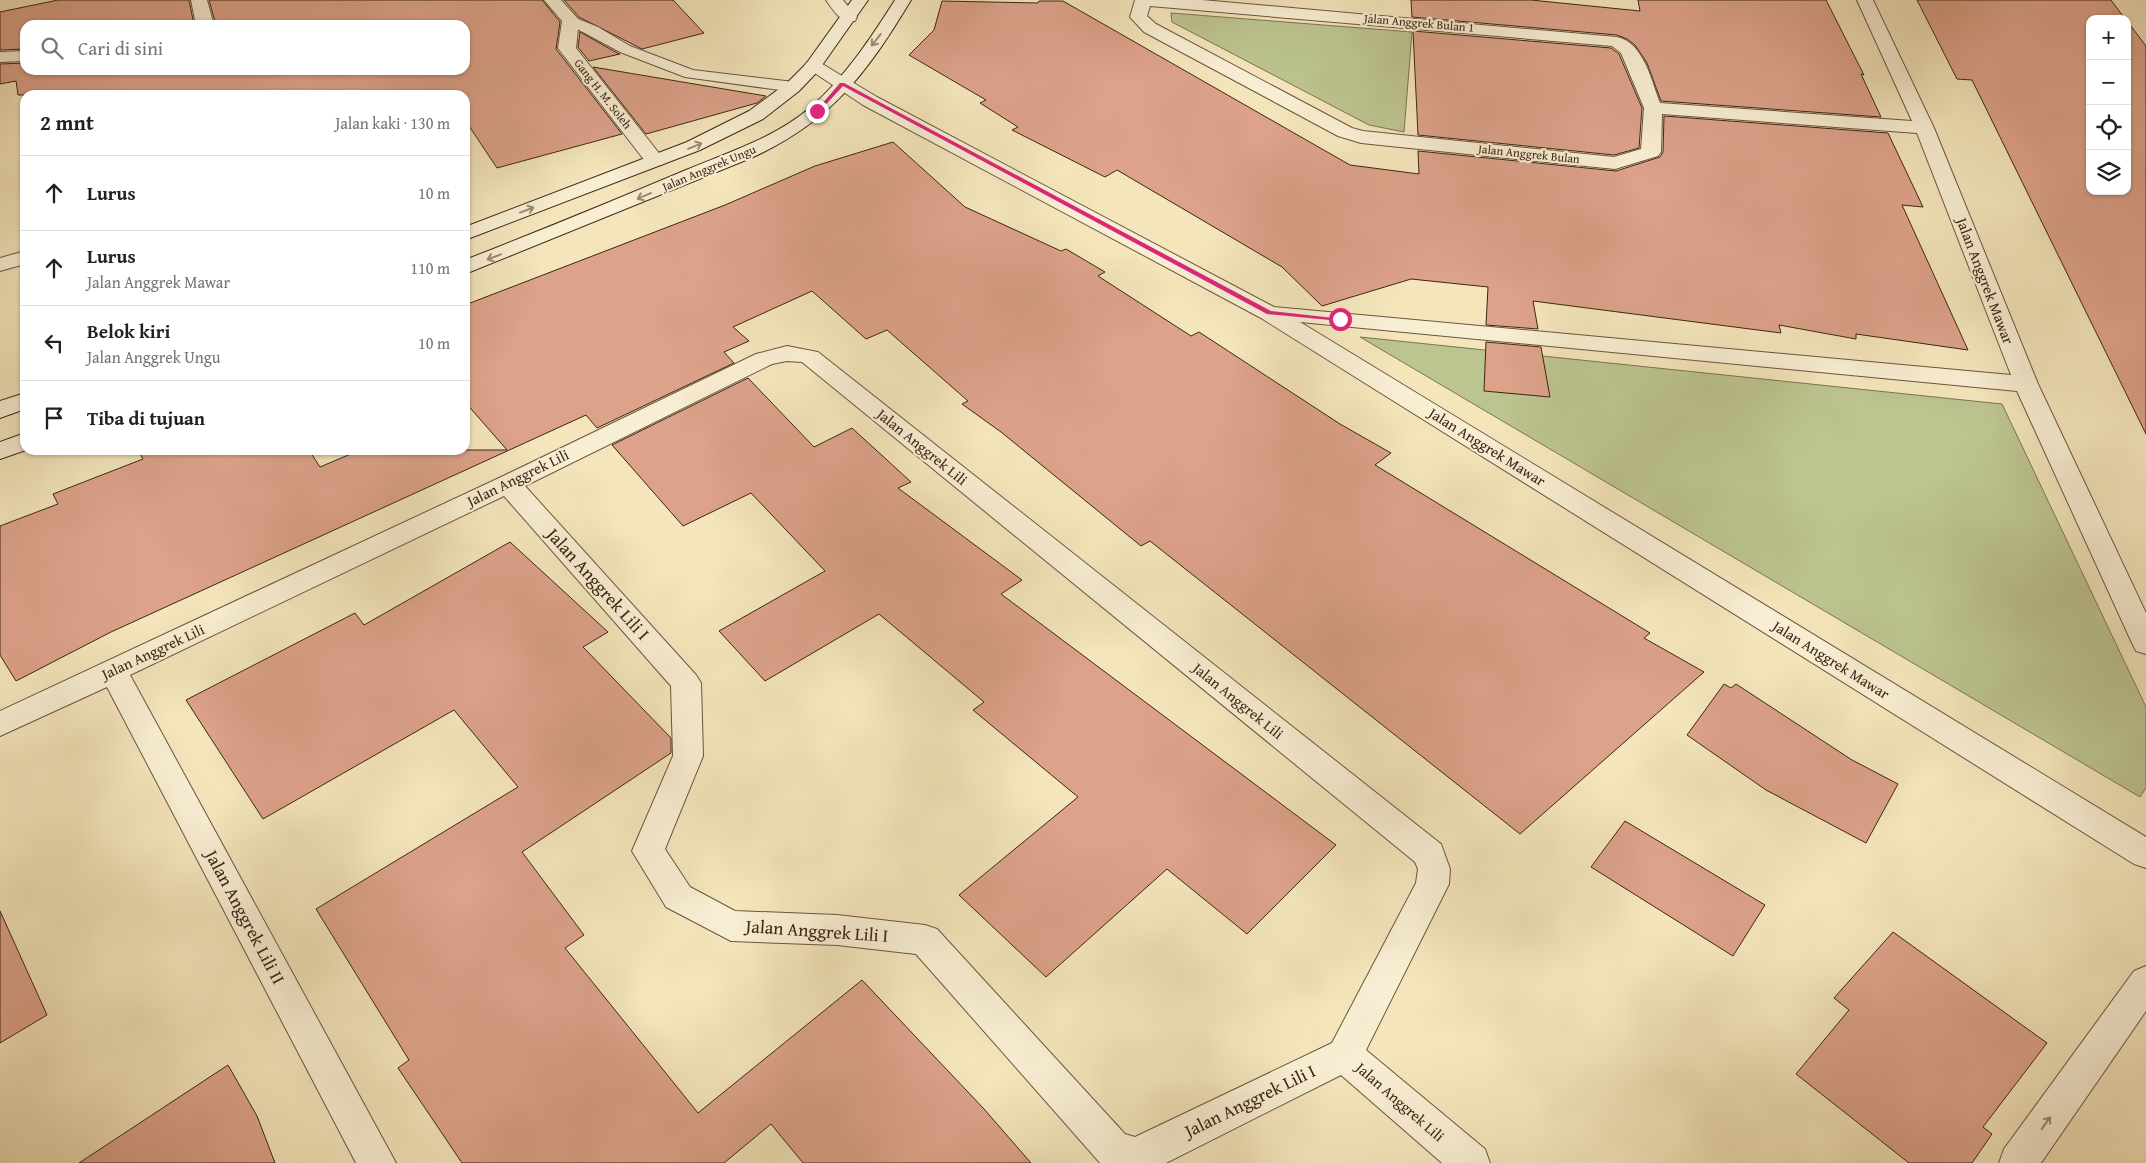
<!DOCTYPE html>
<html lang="id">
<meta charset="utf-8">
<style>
:root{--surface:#fff;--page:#f6f6f6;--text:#202124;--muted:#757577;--line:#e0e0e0}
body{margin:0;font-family:"Gentium Book Plus",serif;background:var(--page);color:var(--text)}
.controls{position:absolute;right:15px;top:15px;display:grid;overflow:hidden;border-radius:10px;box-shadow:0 1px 4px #0004}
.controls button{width:45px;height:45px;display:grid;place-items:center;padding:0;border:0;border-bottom:1px solid var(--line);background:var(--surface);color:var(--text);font:25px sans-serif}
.stop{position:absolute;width:15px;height:15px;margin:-11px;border:4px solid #db2777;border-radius:50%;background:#fff}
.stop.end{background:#db2777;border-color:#fff;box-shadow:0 1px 5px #0008}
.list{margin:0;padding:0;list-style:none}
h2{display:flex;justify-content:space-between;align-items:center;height:65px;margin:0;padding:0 20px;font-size:21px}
h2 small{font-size:16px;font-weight:400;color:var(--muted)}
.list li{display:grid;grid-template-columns:32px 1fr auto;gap:15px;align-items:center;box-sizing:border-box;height:75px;padding:0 20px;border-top:1px solid var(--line)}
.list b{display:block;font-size:19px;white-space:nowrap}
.list p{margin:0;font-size:16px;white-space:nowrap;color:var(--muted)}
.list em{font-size:16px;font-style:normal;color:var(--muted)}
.icon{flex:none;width:28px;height:28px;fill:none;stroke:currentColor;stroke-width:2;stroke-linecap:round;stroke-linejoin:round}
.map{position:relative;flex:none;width:2146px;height:1163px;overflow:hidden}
.search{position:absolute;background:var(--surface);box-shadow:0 1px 4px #0004;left:20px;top:20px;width:450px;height:55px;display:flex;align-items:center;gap:12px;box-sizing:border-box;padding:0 18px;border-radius:15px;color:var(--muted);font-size:19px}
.panel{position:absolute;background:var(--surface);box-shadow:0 1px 4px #0004;left:20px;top:90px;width:450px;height:365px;border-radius:15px}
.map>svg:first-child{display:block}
.green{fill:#bcc48f;stroke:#7c7452}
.building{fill:#dca28a;stroke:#3d2516}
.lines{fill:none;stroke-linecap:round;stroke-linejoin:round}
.lane-casing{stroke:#6b553f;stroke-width:2}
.street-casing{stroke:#6b553f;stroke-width:2}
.secondary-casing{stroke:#3d2516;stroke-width:2}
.lane{fill:#f8eed3;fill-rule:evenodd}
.street{fill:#f8eed3;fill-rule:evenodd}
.secondary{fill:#f8eed3;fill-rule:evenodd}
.oneway{stroke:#9a8a74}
.route{fill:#db2777}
.labels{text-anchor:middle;stroke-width:4.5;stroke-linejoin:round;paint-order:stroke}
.far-street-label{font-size:12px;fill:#3d2516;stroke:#f8eed3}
.street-label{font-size:15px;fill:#3d2516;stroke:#f8eed3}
.near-street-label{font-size:18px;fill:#3d2516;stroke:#f8eed3}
</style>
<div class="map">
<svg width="2146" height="1163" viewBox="0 0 2146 1163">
<rect width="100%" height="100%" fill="#f4e5bb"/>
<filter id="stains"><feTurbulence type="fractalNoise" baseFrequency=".004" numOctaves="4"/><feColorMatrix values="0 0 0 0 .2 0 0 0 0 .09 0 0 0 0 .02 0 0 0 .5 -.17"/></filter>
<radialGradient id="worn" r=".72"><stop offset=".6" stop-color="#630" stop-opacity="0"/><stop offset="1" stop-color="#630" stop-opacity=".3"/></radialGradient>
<g class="green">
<path d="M 1171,13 L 1412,32 L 1404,132 L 1369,125 L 1172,22 Z"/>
<path d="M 1360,337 L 2002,404 L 2146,707 L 2146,788 L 2140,797 Z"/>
</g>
<g class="building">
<path d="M 58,0 L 189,0 L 194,25 L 25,25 L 25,49 L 0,50 L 0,12 Z"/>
<path d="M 209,0 L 542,0 L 560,22 L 556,49 L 622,134 L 497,168 L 465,120 L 465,95 L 18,95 L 16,81 L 0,84 L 0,64 L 25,63 L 25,70 L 465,70 L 465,25 L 216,25 Z"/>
<path d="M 564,0 L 673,0 L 704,33 L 642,49 L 579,17 Z"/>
<path d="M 1411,0 L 1531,0 L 1640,11 L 1638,0 L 1826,0 L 1864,75 L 1861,74 L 1881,117 L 1661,101 L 1647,63 L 1635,45 L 1627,39 L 1617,35 L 1412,17 Z"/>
<path d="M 1917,0 L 2111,0 L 2125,19 L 2090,19 L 2090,191 L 2127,191 L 2127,21 L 2146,46 L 2146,434 L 1972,80 L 1957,79 Z"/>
<path d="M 942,1 L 1038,3 L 1039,1 L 1063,1 L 1350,165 L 1419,174 L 1418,151 L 1616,171 L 1660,157 L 1663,152 L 1664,116 L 1888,133 L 1923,207 L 1902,205 L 1968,350 L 1856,334 L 1856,339 L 1779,325 L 1781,333 L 1533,301 L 1538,329 L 1486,325 L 1488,287 L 1411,279 L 1322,306 L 1282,267 L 1117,170 L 1105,177 L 1012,130 L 1018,127 L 980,103 L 986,100 L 909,55 L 934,30 Z"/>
<path d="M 1413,31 L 1611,48 L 1619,54 L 1642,108 L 1639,148 L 1614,155 L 1418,135 Z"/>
<path d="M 580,32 L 619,54 L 620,54 L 589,61 L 578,47 Z"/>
<path d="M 593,67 L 766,96 L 757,103 L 646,134 Z"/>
<path d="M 893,142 L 965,207 L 1061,251 L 1066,249 L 1105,272 L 1098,276 L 1191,336 L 1199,332 L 1340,424 L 1391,453 L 1375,465 L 1650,633 L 1644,638 L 1704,672 L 1520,834 L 1150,541 L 1141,546 L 1001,432 L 962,404 L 968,401 L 887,330 L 866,339 L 812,291 L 733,327 L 749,341 L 724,352 L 734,363 L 597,428 L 586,415 L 111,632 L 16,681 L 0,655 L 0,526 L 58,504 L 53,494 L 143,459 L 138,450 L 309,450 L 320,467 L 360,450 L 507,450 L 465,402 L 465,305 L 725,205 L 815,166 Z"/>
<path d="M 1486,342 L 1541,347 L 1550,397 L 1484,391 Z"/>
<path d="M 748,378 L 814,447 L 852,428 L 911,482 L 898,488 L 1022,580 L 1001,594 L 1336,845 L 1247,934 L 1167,869 L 1046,977 L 959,895 L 1078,797 L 973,710 L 984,702 L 879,614 L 765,681 L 719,631 L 825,571 L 751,493 L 683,526 L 612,445 Z"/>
<path d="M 510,542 L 608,632 L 583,647 L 671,738 L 671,753 L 522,852 L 584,935 L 565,948 L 698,1113 L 862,980 L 984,1109 L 1031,1163 L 803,1163 L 771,1124 L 724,1163 L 462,1163 L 398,1068 L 409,1060 L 316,909 L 518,787 L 454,710 L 263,819 L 186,700 L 355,613 L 364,625 Z"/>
<path d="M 1724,684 L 1731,688 L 1736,684 L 1852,760 L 1898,784 L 1866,843 L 1766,790 L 1687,735 Z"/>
<path d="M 1625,821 L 1765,905 L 1733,956 L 1591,867 Z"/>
<path d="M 0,911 L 47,1015 L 0,1043 Z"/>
<path d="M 1893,932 L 2047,1043 L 1983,1127 L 1992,1134 L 1972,1163 L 1909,1163 L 1796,1074 L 1849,1010 L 1834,998 Z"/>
<path d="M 228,1065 L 257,1116 L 275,1163 L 79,1163 Z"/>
</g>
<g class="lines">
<g class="lane-casing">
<path id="lane" d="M 571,16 L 598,27 L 630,46 L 693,70 L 794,82 L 802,87 L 794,92 L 685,77 L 620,52 L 566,23 L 564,20 L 566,17 Z"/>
</g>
<g class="street-casing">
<g id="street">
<path d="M 191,0 L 207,0 L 214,25 L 196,25 Z"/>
<path d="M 544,0 L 561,0 L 579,20 L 576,48 L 662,157 L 665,161 L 662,165 L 648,165 L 561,52 L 558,48 L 562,21 Z"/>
<path d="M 826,0 L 843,0 L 857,17 L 855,21 C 841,24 833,10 826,0 Z"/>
<path d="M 1135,0 L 1202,0 L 1617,37 C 1644,43 1651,80 1660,103 L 1912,121 L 1857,0 L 1873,0 L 1934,128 L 2038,384 L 2146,613 L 2146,654 L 2136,651 L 2132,643 L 2017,391 L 1300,322 L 2146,837 L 2146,868 L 2134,864 L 1261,318 L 863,105 L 804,66 L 807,62 L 819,62 L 877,97 L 1274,307 L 2011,375 L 1917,133 L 1662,114 L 1661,152 L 1658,156 L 1615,169 L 1361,143 L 1338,136 L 1144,32 L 1130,17 ZM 1150,6 L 1612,46 L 1621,53 L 1644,108 L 1641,149 L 1614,157 L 1363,131 L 1352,128 L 1156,24 L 1147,16 Z"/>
<path d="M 25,51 L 25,61 L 0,62 L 0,52 Z"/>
<path d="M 25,251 L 25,264 L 0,271 L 0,258 Z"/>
<path d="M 787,346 L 818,352 L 1441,844 L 1450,869 L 1449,884 L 1366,1050 L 1485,1149 L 1490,1163 L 1442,1163 L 1341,1075 L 1166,1163 L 1100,1163 L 916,954 L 837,945 L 731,941 L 666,907 L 632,851 L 673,756 L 671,686 L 504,496 L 130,675 L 396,1163 L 356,1163 L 107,687 L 0,736 L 0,711 L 499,478 L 756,354 ZM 787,361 L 802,362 L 1415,862 L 1418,869 L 1416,883 L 1332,1043 L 1135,1137 L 1125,1134 L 937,929 L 925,925 L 837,915 L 735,911 L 690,887 L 665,849 L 703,756 L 701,683 L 696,675 L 525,486 L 772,364 Z"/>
<path d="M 2146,966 L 2146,1011 L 2041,1163 L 1999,1163 L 2004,1149 L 2134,971 Z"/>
</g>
</g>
<g class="secondary-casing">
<g id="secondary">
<path d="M 852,0 L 868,0 L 818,71 L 799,91 L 763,119 L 700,150 L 465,240 L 465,227 L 687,142 L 749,111 L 787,83 L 806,64 Z"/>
<path d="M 895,0 L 911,0 C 867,73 831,122 751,158 L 465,274 L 465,260 C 539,231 613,201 686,170 C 729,152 775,138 811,107 C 845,77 871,38 895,0 Z"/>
<path d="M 25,393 L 25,409 L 0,418 L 0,401 Z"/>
<path d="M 25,433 L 26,450 L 0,459 L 0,442 Z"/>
</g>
</g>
<use href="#lane" class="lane"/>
<use href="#street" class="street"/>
<use href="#secondary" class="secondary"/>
</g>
<defs><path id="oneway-shaft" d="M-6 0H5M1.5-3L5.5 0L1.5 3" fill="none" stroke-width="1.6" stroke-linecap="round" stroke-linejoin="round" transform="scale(1.25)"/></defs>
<g class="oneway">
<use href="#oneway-shaft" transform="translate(876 40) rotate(128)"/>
<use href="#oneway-shaft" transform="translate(695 146) rotate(-23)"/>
<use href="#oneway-shaft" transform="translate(644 196) rotate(157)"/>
<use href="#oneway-shaft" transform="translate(527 210) rotate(-21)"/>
<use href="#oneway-shaft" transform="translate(494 257) rotate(159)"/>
<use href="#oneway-shaft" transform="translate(2046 1123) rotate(-55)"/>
</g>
<path class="route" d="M 840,83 L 844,83 L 1271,311 L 1343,319 L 1340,321 L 1267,314 L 843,86 L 819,112 L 815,112 Z"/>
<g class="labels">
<g class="far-street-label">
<text transform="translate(1419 23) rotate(5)" y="4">Jalan Anggrek Bulan 1</text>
<text transform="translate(603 94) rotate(52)" y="4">Gang H. M. Soleh</text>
<text transform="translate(1529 154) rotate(6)" y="4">Jalan Anggrek Bulan</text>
<text transform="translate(709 168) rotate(-23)" y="4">Jalan Anggrek Ungu</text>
</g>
<g class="street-label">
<text transform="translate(1985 281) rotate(69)" y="5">Jalan Anggrek Mawar</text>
<text transform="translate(922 447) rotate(39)" y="5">Jalan Anggrek Lili</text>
<text transform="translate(1487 447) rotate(32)" y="5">Jalan Anggrek Mawar</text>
<text transform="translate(518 478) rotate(-26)" y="5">Jalan Anggrek Lili</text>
<text transform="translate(153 652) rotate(-25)" y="5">Jalan Anggrek Lili</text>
<text transform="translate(1831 660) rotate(32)" y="5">Jalan Anggrek Mawar</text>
<text transform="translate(1238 701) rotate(39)" y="5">Jalan Anggrek Lili</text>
<text transform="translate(1400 1102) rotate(41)" y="5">Jalan Anggrek Lili</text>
</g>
<g class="near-street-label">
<text transform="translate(598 584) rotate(48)" y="6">Jalan Anggrek Lili I</text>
<text transform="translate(245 917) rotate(62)" y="6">Jalan Anggrek Lili II</text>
<text transform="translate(817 931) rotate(4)" y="6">Jalan Anggrek Lili I</text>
<text transform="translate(1250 1101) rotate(-26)" y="6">Jalan Anggrek Lili I</text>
</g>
</g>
<rect width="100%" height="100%" filter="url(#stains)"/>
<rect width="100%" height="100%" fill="url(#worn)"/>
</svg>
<div class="controls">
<button>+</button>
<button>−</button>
<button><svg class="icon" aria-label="locate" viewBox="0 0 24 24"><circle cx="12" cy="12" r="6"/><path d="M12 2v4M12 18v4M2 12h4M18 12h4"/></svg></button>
<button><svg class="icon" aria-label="layers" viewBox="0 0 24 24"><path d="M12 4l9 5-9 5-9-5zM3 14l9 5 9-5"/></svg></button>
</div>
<div class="stop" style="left:1340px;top:319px"></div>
<div class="stop end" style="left:817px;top:111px"></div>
<div class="search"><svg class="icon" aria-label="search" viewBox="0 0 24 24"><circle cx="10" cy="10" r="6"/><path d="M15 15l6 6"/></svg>Cari di sini</div>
<section class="panel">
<h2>2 mnt<small>Jalan kaki · 130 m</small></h2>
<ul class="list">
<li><svg class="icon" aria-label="ahead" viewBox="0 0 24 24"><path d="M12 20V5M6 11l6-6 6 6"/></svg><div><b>Lurus</b></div><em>10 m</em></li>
<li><svg class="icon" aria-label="ahead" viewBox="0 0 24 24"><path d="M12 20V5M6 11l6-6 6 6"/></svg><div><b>Lurus</b><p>Jalan Anggrek Mawar</p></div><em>110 m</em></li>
<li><svg class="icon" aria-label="left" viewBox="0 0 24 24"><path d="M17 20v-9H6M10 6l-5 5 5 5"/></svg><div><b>Belok kiri</b><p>Jalan Anggrek Ungu</p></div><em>10 m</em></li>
<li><svg class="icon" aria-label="arrive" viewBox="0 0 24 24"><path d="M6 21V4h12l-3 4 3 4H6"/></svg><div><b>Tiba di tujuan</b></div></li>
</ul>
</section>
</div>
